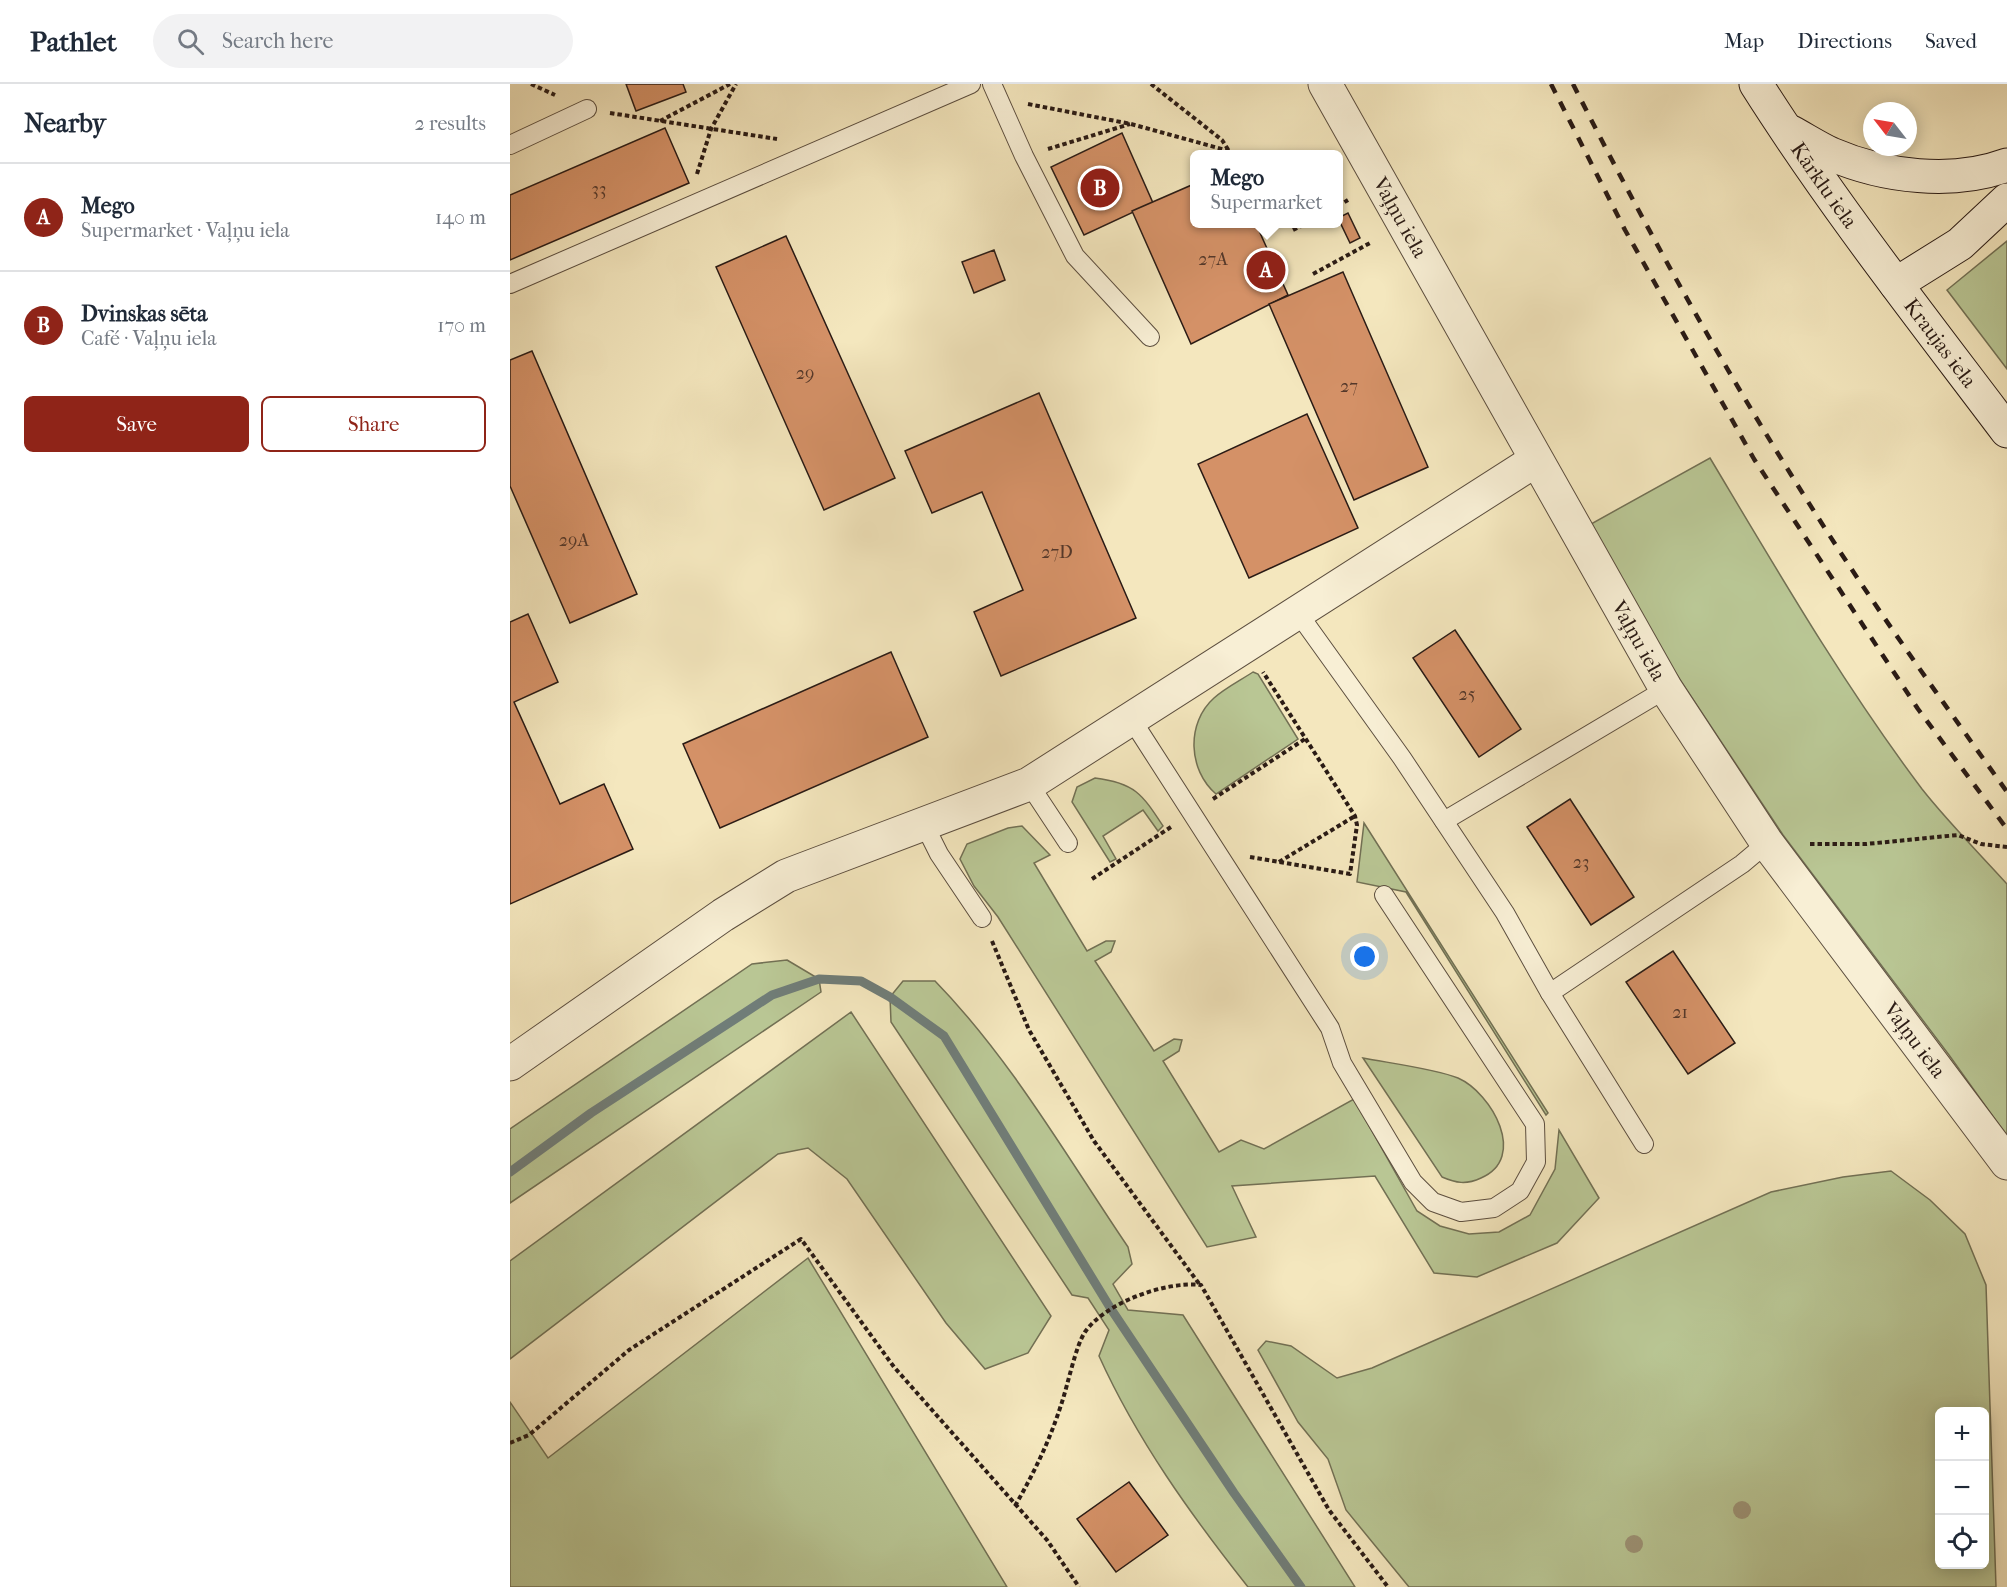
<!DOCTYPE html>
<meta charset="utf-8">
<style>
:root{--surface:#fff;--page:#f2f2f3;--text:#1f2937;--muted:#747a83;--line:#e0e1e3;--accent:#8f2418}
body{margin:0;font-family:"IM FELL French Canon",serif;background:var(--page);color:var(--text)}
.controls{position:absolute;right:18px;bottom:18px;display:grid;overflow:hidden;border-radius:9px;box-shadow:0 3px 15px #0003}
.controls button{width:54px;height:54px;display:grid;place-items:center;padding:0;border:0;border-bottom:2px solid var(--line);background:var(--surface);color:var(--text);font:30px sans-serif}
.compass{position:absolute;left:1353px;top:18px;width:54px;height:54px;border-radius:50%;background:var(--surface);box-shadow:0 3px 15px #0003;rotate:301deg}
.you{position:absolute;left:855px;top:873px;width:21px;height:21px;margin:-15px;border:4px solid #fff;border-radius:50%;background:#1a73e8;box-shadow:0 0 0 9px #1a73e833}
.badge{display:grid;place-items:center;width:39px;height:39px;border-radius:50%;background:var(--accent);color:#fff;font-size:20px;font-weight:700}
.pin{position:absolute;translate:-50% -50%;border:3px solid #fff;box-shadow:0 2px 6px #0006}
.popup{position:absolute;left:680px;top:66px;width:153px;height:78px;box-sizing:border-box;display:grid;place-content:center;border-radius:9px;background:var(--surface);filter:drop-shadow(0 2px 4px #0005);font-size:20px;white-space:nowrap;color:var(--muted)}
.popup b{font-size:22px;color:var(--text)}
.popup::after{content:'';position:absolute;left:50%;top:100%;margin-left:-12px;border:12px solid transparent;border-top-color:var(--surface)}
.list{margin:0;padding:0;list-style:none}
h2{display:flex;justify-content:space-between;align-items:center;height:78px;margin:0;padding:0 24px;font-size:26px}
h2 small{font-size:20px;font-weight:400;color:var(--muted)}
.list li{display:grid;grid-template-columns:39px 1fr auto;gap:18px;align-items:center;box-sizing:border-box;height:108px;padding:0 24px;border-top:2px solid var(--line)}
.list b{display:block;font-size:22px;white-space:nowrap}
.list p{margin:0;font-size:20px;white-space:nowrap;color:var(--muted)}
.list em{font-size:20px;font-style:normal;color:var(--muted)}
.actions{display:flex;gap:12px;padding:18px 24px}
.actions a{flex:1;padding:14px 0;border:2px solid var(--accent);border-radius:9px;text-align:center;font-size:21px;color:var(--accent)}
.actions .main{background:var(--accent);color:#fff}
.icon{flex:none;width:33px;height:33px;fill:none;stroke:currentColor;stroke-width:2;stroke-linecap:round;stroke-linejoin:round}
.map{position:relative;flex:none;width:1497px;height:1503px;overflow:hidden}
header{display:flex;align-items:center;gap:36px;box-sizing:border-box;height:84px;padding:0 30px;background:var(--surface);border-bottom:2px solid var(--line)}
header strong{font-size:28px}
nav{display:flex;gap:33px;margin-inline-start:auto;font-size:21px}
.search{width:420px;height:54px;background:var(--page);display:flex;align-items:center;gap:15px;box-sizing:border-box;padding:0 21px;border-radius:33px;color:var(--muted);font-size:22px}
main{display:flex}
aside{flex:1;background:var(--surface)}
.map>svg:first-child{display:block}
.green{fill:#b9c694;stroke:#727054;stroke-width:1.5;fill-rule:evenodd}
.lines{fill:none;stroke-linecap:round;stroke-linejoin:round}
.stream{stroke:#707d78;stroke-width:9}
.building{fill:#d49167;stroke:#2a1b15;stroke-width:1.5}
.lane-casing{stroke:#5c4e3f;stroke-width:20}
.street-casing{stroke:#5c4e3f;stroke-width:35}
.secondary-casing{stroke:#2a1b15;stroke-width:35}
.path{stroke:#2a1b15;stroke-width:4;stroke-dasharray:4.5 3;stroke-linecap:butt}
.lane{stroke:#f8efd5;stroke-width:18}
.street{stroke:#f8efd5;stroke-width:33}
.secondary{stroke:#f8efd5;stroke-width:33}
.rail{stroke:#2a1b15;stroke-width:4.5;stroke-dasharray:10 10;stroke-linecap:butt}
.tree{fill:#9d9376}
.labels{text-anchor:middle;stroke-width:5;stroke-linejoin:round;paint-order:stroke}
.number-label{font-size:18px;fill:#54382a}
.street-label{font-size:21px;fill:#2a1b15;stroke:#f8efd5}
</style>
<header>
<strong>Pathlet</strong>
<div class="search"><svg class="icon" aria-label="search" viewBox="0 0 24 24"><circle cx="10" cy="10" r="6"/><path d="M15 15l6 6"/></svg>Search here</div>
<nav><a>Map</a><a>Directions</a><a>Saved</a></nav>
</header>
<main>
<aside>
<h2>Nearby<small>2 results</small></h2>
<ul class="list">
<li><span class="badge">A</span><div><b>Mego</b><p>Supermarket · Vaļņu iela</p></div><em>140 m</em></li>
<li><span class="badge">B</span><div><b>Dvinskas sēta</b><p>Café · Vaļņu iela</p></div><em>170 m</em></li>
</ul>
<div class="actions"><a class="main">Save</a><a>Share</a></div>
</aside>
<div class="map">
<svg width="1497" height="1503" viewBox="0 0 1497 1503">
<rect width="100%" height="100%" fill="#f4e7be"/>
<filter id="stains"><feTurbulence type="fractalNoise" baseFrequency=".00333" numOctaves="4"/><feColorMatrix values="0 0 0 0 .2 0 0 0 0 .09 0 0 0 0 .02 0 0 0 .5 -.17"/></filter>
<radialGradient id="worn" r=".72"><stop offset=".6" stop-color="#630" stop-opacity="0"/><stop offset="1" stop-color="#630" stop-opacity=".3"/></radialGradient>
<g class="green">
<path d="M 1497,157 L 1497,285 L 1437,206 Z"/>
<path d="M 1200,374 C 1267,486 1333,600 1412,705 C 1438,738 1469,769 1497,800 L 1497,1052 L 1439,971 L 1273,751 L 1155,573 L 1081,440 Z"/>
<path d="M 743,588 L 748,590 L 788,655 L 706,710 C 678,686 676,639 704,614 C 715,604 731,596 743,588 Z"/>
<path d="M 585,694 C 625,699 632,710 653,742 L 648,747 L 633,726 L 593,752 L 606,775 L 600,778 L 562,718 L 567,703 Z"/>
<path d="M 854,739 L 1038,1029 L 1036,1031 L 896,808 L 847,798 Z"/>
<path d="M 512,742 L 540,771 L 524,779 L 577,867 L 596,857 L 605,857 L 601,868 L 585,877 L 644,967 L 664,955 L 672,956 L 669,967 L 653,977 L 709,1068 L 731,1056 L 754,1065 L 844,1015 L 907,1127 L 930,1142 L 959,1150 L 989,1148 L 1020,1131 L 1045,1085 L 1049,1046 L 1089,1114 L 1047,1159 L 967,1193 L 924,1189 L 865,1092 L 722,1102 L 746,1153 L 697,1163 L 488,833 L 464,802 L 450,775 L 457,760 L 498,744 Z"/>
<path d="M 277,876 L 309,895 L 311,908 L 0,1119 L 0,1045 L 242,880 Z"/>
<path d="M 393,897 L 425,897 C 501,975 557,1073 618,1163 L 622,1180 L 603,1200 L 618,1226 L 673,1231 L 845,1503 L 738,1503 C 681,1431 627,1356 589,1272 L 599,1246 L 578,1214 L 562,1211 L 381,938 L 380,913 Z"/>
<path d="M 341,928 L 541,1232 L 518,1269 L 475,1285 L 436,1239 L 337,1095 L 298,1064 L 268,1070 L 0,1275 L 0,1177 Z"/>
<path d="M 853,974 C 879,979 926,985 948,994 C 982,1009 1018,1074 971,1094 C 956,1101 946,1099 932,1093 Z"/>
<path d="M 1381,1087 L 1420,1116 L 1455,1150 L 1476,1201 L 1486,1503 L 899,1503 L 836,1426 L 818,1375 L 788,1338 L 748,1266 L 756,1257 L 781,1262 L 827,1294 L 862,1284 L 1261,1108 L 1333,1093 ZM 1430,1328 L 1474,1328 L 1474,1480 L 1430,1480 Z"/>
<path d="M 298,1174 L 497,1503 L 0,1503 L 0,1318 L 38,1374 Z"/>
</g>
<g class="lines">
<path class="stream" d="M 0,1088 L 81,1029 L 262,911 L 309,895 L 351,897 L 380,913 L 434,952 L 601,1225 L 724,1409 L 791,1503"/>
</g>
<g class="building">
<path d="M 116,0 L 173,0 L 176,8 L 126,27 Z"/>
<path d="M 155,44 L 179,99 L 0,176 L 0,111 Z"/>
<path d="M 612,49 L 643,119 L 574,151 L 541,83 Z"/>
<path d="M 684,100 L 684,140 L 746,140 L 778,211 L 681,260 L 622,127 Z"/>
<path d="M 838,129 L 850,154 L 840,159 L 828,134 Z"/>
<path d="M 276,152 L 385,394 L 314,426 L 206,183 Z"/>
<path d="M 484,166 L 495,196 L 464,209 L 452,178 Z"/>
<path d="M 833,188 L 918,383 L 844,416 L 759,220 Z"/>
<path d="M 22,267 L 127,510 L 60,539 L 0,402 L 0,276 Z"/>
<path d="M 529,309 L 626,534 L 491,592 L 464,528 L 513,506 L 472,408 L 422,429 L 395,367 Z"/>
<path d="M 797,330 L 848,444 L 739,494 L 688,380 Z"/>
<path d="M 18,530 L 48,598 L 4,618 L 50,720 L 94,700 L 123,765 L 0,820 L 0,538 Z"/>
<path d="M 945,546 L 1011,645 L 969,673 L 903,574 Z"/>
<path d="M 381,568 L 418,653 L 210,744 L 173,660 Z"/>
<path d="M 1060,715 L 1124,813 L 1081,841 L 1017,743 Z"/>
<path d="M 1163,867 L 1225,959 L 1178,990 L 1116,898 Z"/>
<path d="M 619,1398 L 658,1451 L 606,1488 L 567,1435 Z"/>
</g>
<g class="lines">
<g class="lane-casing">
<g id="lane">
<path d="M 482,0 L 514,72 L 565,172 L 640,253"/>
<path d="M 0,61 L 77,25"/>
<path d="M 0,200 L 461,0"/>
<path d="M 788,529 L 892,674 L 995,829 L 1040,909 L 1134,1060"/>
<path d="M 622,636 L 820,944 L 832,979 L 903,1098 L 923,1118 L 951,1128 L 984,1124 L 1010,1107 L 1026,1078 L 1025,1040 L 874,811"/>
<path d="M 519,700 L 558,759"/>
<path d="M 934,737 L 1156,605"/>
<path d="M 414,740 L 429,770 L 472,834"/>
<path d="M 1040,909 L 1232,780 L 1257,759"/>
</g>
</g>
<g class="street-casing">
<g id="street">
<path id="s1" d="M 815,0 L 1156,605 L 1257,759 L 1497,1079"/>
<path d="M 0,980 L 213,831 L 276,792 L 519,700 L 1026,376"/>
</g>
</g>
<g class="secondary-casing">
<g id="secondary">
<path id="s2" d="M 1246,0 C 1322,120 1411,233 1497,347"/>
<path d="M 1281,48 C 1294,55 1308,64 1321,70 C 1374,93 1443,101 1497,81"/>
<path d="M 1386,200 L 1450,160 L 1497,116"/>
</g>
</g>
<g class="path">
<path d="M 21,0 L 45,11"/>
<path d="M 641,0 L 712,56 L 719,67"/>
<path d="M 518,20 L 621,40 L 730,70"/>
<path d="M 100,29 L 267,55"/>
<path d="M 150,37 L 220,0"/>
<path d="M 538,65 L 620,40"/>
<path d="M 187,90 L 201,45 L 226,0"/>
<path d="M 828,122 L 838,116"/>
<path d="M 783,146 L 795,140"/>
<path d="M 803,190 L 860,159"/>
<path d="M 703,715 L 795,655"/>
<path d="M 1300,760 L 1356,760 L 1448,751 L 1471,760 L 1497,763"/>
<path d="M 740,773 L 840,790 L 847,741 L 845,732 L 753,588"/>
<path d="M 769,778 L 845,732"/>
<path d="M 582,795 L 661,743"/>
<path d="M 482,857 L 519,946 L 584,1057 L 690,1201"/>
<path d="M 0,1359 L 19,1351 L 119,1266 L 291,1155 L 384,1283 L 537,1456 L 569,1503"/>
<path d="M 505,1422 C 525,1387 540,1356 552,1318 C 558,1300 566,1261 575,1248 C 596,1218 656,1197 691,1201 L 819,1426 L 878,1503"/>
</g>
<use href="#lane" class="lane"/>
<use href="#street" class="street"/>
<use href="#secondary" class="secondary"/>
<g class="rail">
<path d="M 1041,0 L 1115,146 L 1244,375 L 1408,625 L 1497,745"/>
<path d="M 1063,0 C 1138,149 1219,294 1309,435 C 1368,528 1433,618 1497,708"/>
</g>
</g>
<g class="tree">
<circle cx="1232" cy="1426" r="9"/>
<circle cx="1124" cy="1460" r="9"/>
</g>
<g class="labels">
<g class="number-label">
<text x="89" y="111">33</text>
<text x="703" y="181">27A</text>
<text x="295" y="295">29</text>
<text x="839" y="308">27</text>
<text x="64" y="462">29A</text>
<text x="547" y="474">27D</text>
<text x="957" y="616">25</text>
<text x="1071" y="784">23</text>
<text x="1170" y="934">21</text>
</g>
<g class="street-label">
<text dy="7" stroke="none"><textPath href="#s2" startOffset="122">Kārklu iela</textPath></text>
<text dy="7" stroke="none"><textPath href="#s1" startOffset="153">Vaļņu iela</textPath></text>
<text dy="7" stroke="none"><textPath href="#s2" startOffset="318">Kraujas iela</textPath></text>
<text dy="7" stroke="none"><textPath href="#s1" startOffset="639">Vaļņu iela</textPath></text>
<text dy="7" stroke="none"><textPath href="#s1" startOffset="1125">Vaļņu iela</textPath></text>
</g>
</g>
<rect width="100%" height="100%" filter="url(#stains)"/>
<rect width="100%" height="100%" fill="url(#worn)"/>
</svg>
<div class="controls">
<button>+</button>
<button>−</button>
<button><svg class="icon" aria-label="locate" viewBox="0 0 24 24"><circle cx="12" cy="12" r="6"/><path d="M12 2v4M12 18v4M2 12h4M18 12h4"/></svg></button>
</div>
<svg class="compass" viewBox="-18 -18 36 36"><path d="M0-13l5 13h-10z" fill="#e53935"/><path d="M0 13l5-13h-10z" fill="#747a83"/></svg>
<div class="you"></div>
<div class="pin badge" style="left:756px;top:186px">A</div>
<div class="popup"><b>Mego</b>Supermarket</div>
<div class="pin badge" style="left:590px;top:104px">B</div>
</div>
</main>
